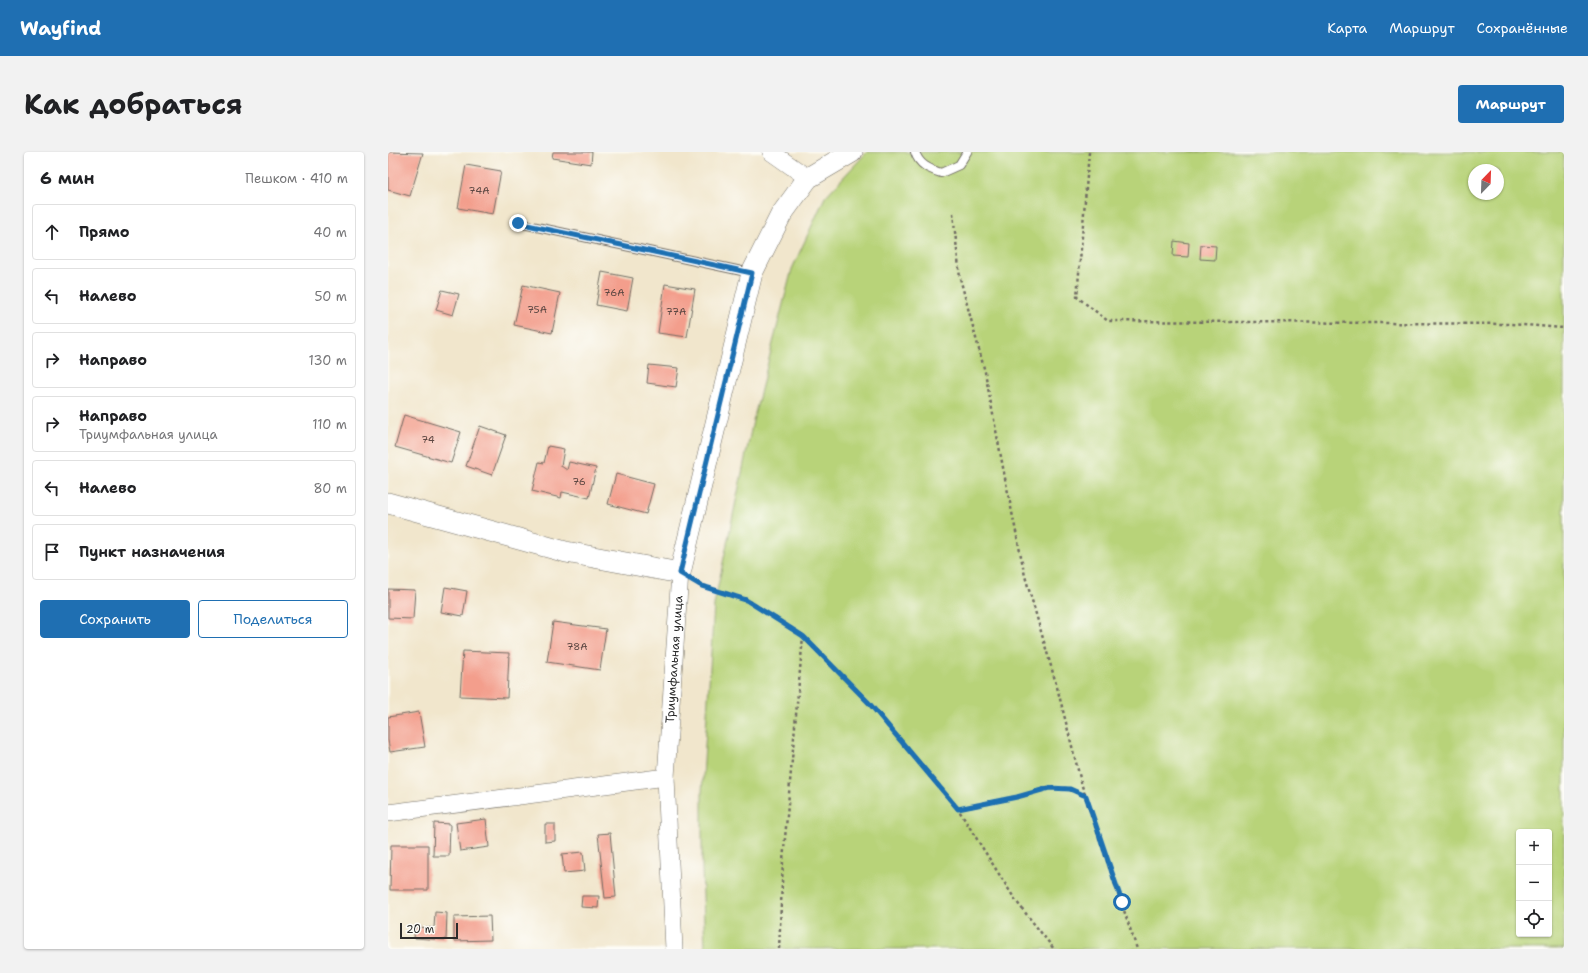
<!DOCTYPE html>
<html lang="ru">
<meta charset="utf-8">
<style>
:root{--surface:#fff;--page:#f2f2f2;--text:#202124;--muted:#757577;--line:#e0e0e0;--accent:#1f6fb2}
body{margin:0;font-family:"Shantell Sans",sans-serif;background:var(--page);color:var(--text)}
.controls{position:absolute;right:12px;bottom:12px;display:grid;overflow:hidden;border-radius:4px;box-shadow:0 1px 3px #0004}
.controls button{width:36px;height:36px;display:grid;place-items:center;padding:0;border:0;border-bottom:1px solid var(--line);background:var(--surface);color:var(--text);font:20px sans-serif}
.compass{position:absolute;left:1080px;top:12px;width:36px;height:36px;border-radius:50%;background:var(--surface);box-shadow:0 1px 3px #0004;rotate:23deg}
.scale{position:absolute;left:12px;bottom:10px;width:58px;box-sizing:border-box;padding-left:4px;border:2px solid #2b2b2b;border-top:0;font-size:11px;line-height:14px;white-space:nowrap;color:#2b2b2b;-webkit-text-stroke:3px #fdfcf7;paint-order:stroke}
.stop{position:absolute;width:12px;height:12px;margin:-9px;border:3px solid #1f6fb2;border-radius:50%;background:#fff}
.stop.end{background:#1f6fb2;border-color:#fff;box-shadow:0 1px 4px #0008}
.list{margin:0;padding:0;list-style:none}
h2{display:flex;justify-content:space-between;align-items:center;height:52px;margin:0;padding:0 16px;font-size:17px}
h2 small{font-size:13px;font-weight:400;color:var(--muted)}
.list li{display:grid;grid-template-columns:26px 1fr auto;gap:12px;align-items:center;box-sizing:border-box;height:56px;margin:0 8px 8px;padding:0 8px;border:1px solid var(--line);border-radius:4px}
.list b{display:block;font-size:15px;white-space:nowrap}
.list p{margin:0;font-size:13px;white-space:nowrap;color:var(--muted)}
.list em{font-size:13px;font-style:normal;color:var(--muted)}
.actions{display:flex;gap:8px;padding:12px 16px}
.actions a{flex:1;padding:9px 0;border:1px solid var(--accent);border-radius:4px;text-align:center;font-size:14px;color:var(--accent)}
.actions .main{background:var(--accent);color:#fff}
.icon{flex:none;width:22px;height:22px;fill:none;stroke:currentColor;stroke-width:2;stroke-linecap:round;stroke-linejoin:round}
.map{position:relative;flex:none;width:1176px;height:797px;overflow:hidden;border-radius:4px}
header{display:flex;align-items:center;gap:24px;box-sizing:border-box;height:56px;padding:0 20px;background:var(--accent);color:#fff}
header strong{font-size:19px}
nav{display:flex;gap:22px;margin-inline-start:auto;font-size:14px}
.intro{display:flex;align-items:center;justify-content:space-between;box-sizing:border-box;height:96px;padding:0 24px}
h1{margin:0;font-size:28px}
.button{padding:10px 18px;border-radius:4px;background:var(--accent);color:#fff;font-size:14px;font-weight:700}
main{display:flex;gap:24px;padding:0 24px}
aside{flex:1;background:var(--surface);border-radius:4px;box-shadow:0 1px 3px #0004}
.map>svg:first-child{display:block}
.green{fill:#b8d379;stroke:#727f52;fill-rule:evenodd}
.building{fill:#f39e8c}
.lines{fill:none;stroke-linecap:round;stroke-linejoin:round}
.service-casing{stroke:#706c63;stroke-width:10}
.minor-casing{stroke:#706c63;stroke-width:18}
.tertiary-casing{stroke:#706c63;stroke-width:22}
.path{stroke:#706c63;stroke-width:2.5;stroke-dasharray:3 3;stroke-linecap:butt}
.service{stroke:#fff;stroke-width:8}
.minor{stroke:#fff;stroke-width:17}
.tertiary{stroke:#fff;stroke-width:21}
.route{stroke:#1f6fb2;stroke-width:5}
.labels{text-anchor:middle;stroke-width:4;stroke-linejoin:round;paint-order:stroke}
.number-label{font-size:10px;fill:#5d4843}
.street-label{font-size:12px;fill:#2b2b2b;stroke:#fdfcf7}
</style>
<header>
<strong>Wayfind</strong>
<nav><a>Карта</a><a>Маршрут</a><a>Сохранённые</a></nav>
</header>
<div class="intro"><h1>Как добраться</h1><a class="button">Маршрут</a></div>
<main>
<aside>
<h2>6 мин<small>Пешком · 410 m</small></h2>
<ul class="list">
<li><svg class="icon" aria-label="ahead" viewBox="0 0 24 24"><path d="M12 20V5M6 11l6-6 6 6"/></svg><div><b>Прямо</b></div><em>40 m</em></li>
<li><svg class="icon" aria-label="left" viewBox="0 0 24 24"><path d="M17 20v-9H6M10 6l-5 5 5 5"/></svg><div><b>Налево</b></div><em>50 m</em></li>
<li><svg class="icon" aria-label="right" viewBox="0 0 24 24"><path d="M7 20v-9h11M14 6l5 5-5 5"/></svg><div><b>Направо</b></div><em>130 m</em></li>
<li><svg class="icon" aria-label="right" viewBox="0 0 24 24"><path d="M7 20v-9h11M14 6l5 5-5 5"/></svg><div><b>Направо</b><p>Триумфальная улица</p></div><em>110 m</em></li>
<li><svg class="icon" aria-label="left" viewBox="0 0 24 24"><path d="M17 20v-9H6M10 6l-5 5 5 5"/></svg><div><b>Налево</b></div><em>80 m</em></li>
<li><svg class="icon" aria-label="arrive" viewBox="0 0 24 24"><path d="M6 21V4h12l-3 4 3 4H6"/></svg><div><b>Пункт назначения</b></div></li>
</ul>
<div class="actions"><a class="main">Сохранить</a><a>Поделиться</a></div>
</aside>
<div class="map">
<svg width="1176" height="797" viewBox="0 0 1176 797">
<rect width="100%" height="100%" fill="#fdfcf7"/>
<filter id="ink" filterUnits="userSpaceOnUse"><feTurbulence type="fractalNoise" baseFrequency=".025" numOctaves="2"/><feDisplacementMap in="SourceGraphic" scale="8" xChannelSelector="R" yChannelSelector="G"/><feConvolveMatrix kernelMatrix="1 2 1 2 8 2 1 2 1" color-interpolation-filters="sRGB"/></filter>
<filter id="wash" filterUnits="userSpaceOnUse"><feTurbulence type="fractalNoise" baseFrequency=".012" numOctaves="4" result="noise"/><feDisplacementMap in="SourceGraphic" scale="16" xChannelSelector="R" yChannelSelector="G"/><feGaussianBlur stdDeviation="0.9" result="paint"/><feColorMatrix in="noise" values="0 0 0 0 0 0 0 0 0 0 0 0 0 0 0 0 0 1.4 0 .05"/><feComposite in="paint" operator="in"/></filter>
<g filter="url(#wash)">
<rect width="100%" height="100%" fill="#f1e6cc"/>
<path class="green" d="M 479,0 L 1176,0 L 1176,797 L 317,797 L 314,716 L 314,641 L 326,453 L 365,269 L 404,117 L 437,45 ZM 1086,18 L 1110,18 L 1110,42 L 1086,42 ZM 1131,680 L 1161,680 L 1161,782 L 1131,782 Z"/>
<g id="blocks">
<g class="building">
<path d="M 0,0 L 35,1 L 22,44 L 0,38 Z"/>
<path d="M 165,0 L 204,0 L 203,12 L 164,6 Z"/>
<path d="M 78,13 L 113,19 L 105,62 L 70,56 Z"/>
<path d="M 786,89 L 801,91 L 800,105 L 785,104 Z"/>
<path d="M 813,93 L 828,94 L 827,108 L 812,107 Z"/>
<path d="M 214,120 L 245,126 L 239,159 L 208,153 Z"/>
<path d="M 277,132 L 307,137 L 299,185 L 270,181 Z"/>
<path d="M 135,133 L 172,141 L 164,181 L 126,173 Z"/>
<path d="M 54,138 L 71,142 L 65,163 L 48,158 Z"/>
<path d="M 261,213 L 291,216 L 288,235 L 259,231 Z"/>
<path d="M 16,263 L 73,280 L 63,311 L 7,295 Z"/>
<path d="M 92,274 L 118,283 L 104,323 L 78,314 Z"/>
<path d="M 160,294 L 176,297 L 173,314 L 179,318 L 181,310 L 208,316 L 201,346 L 174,340 L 173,346 L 144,339 L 151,310 L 156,311 Z"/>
<path d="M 228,322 L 266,332 L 258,362 L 220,352 Z"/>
<path d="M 57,435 L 79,439 L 75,464 L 53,460 Z"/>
<path d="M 0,437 L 27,438 L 25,467 L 0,466 Z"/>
<path d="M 165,470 L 218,477 L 212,518 L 159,510 Z"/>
<path d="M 75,499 L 121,501 L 119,546 L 72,544 Z"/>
<path d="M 31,560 L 37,595 L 2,600 L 0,588 L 0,565 Z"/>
<path d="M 98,667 L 101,695 L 72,699 L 68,671 Z"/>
<path d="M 46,671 L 62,672 L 61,704 L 45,704 Z"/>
<path d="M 157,672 L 167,672 L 167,689 L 157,690 Z"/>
<path d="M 222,681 L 228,745 L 217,746 L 210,682 Z"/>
<path d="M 3,693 L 40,693 L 40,738 L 2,738 Z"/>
<path d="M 195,700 L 197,719 L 176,721 L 174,702 Z"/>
<path d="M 194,744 L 211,744 L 210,756 L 193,755 Z"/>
<path d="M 47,760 L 59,761 L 58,788 L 26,786 L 27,775 L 46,776 Z"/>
<path d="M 102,764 L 103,788 L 66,789 L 66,765 Z"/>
</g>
</g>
</g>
<g filter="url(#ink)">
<use href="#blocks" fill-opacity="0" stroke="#706c63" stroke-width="1"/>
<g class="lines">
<g class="service-casing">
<g id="service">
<path d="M 527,0 C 531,13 541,17 553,21 L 571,13 L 579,0"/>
<path d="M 130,71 L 363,121"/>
</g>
</g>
<g class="minor-casing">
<g id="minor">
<path d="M 383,0 L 420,26"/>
<path d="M 0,661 L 278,625"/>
<path id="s1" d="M 286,797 L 278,625 L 292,421"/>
</g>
</g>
<g class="tertiary-casing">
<path id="tertiary" d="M 0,351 L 178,400 L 292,421 L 364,121 L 393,63 L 420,26 L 464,0"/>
</g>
<g class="path">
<path d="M 701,0 L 689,145 L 720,169 L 1123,172 L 1176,176"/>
<path d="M 565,61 L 572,126 L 597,220 L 617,326 L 637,424 L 669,535 L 694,634 L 749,797"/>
<path d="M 310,432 L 359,448 L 415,484 L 481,551 L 570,657 L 628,749 L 666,797"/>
<path d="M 570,657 L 629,645 L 661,636 L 682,637 L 697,644"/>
<path d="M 391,797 L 395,709 L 415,484"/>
</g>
<use href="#service" class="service"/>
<use href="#minor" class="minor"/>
<use href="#tertiary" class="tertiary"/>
</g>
</g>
<g class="lines" filter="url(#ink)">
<path class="route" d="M 130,71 L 364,121 L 292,421 L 314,434 L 358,448 L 415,484 L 481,551 L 570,657 L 629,645 L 661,636 L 682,637 L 698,644 L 734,750"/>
</g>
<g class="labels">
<g class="number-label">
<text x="91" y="42">74А</text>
<text x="226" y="144">76А</text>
<text x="149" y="161">75А</text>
<text x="288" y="163">77А</text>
<text x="40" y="291">74</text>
<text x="191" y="333">76</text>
<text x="189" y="498">78А</text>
</g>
<g class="street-label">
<text dy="4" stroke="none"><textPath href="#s1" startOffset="290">Триумфальная улица</textPath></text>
</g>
</g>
</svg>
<div class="controls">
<button>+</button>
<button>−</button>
<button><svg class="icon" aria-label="locate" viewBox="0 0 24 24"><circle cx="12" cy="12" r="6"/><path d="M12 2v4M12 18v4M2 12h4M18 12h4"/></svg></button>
</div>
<svg class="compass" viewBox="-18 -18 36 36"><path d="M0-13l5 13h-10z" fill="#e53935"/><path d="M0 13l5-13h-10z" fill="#757577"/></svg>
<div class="scale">20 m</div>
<div class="stop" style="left:734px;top:750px"></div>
<div class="stop end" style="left:130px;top:71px"></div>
</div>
</main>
